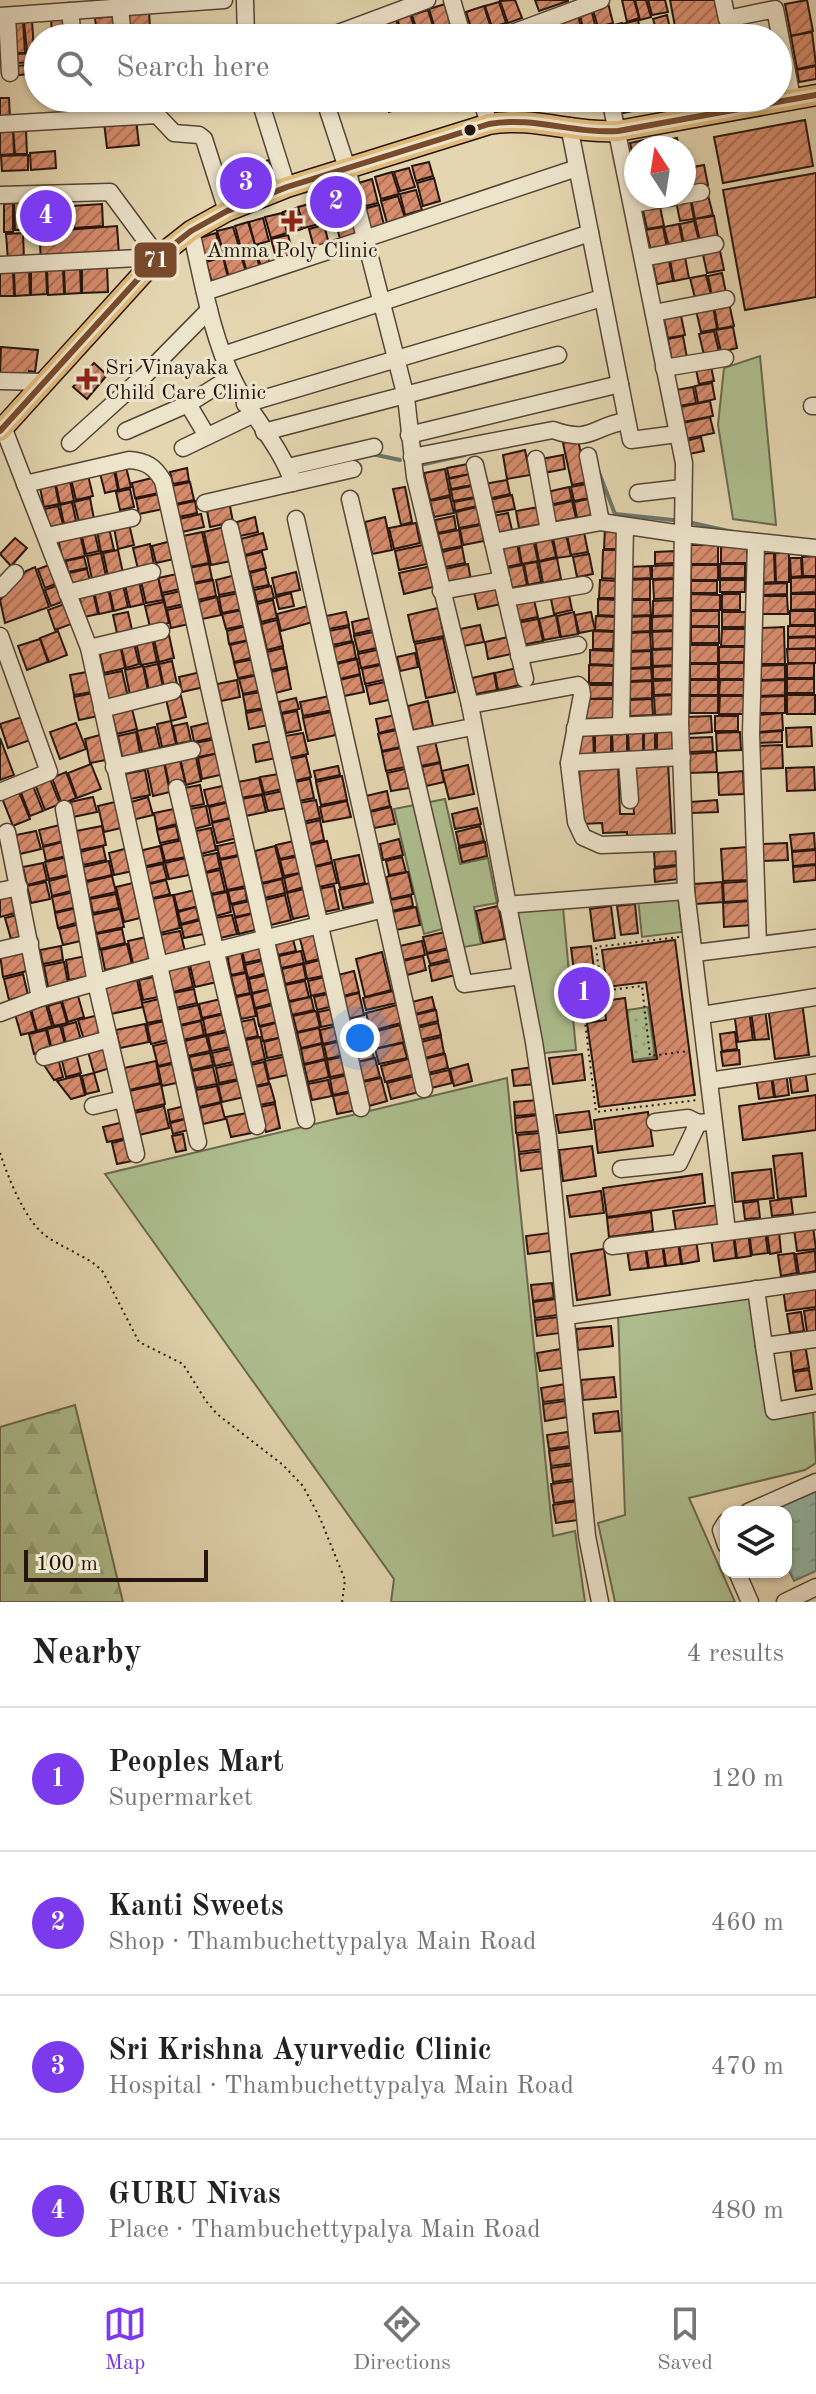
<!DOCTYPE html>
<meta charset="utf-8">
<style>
:root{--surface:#fff;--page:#f2f2f2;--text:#222;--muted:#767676;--line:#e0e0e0;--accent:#7c3aed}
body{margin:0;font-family:"Old Standard TT",serif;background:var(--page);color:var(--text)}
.controls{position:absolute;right:24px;bottom:24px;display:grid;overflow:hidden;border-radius:16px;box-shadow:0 2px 6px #0004}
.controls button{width:72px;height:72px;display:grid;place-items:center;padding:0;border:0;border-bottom:2px solid var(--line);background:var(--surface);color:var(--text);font:40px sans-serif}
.compass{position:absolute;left:624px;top:136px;width:72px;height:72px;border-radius:50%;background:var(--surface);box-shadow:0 2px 6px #0004;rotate:348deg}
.scale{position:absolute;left:24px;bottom:20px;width:184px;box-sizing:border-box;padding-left:8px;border:4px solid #26150e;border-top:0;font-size:22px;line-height:28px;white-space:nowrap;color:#26150e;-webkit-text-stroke:6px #ede4cc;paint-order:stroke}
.you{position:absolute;left:360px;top:1038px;width:28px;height:28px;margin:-20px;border:6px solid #fff;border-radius:50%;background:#1a73e8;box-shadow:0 0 0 12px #1a73e833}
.badge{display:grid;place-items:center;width:52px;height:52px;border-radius:50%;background:var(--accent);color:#fff;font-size:26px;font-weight:700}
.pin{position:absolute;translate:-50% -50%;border:4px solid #fff;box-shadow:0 2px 8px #0006}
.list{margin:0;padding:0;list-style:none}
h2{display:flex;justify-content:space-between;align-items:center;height:104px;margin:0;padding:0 32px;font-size:34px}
h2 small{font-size:26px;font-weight:400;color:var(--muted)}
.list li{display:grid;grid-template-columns:52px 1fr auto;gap:24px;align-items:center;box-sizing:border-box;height:144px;padding:0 32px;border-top:2px solid var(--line)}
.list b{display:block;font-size:30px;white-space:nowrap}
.list p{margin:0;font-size:26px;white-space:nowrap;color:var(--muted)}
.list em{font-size:26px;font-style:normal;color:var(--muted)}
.icon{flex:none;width:44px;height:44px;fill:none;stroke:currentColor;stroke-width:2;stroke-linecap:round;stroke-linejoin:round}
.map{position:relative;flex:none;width:816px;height:1602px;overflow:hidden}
.search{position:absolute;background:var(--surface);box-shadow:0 2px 6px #0004;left:24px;right:24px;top:24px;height:88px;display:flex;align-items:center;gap:20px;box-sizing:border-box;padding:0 28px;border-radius:44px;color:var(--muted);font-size:30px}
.sheet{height:680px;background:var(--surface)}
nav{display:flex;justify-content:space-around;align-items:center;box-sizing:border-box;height:112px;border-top:2px solid var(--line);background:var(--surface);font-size:22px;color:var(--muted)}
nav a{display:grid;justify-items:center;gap:4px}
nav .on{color:var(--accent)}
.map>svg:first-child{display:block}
.grass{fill:#aebf90;stroke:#6a6a4f;stroke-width:2}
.forest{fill:url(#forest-firs);stroke:#6a6a4f;stroke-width:2}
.garden{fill:url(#garden-dots);stroke:#6a6a4f;stroke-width:2}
.water{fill:url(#water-ripples);stroke:#69776b;stroke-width:2}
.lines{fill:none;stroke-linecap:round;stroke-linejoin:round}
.stream{stroke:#69776b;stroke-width:4}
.building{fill:url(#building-hatch);stroke:#26150e;stroke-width:2}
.minor-casing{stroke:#564536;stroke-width:19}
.major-casing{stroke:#26150e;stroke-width:23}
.path{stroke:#26150e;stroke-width:2;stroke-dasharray:2 4;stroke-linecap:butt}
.minor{stroke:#ede4cc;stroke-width:16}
.major{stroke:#e2bb78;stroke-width:20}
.bus-1-casing{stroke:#ede4cc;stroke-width:12}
.bus-1{stroke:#7a4b2a;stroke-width:6}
.bus-dot{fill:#26150e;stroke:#ede4cc;stroke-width:3}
.poi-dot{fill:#8f2418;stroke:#ede4cc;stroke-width:3}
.labels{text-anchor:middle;stroke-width:6;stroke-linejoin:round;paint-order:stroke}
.poi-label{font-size:22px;fill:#26150e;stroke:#ede4cc}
.line-badge{stroke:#ede4cc;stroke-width:3}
.badge-label{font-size:22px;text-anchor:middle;font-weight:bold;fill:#fff}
</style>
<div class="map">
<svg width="816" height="1602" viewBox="0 0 816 1602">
<defs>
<pattern id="forest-firs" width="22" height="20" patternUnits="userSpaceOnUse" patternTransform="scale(2)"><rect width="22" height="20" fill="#aebf90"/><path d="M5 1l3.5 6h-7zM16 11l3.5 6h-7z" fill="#96a37b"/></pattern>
<pattern id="garden-dots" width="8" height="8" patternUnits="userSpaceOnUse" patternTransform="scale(2)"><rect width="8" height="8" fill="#aebf90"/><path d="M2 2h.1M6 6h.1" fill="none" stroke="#96a37b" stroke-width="1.8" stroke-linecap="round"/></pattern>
<pattern id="water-ripples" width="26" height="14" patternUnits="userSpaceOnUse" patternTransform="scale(2)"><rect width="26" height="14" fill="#95b9a9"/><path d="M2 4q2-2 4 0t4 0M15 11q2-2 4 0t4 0" fill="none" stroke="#809e90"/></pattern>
<pattern id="building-hatch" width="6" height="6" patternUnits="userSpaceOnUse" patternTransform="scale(2)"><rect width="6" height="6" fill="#d78c6d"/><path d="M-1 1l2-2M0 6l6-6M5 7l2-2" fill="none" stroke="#ae7158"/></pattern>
</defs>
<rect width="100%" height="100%" fill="#e4d6b0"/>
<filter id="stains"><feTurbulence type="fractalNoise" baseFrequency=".0025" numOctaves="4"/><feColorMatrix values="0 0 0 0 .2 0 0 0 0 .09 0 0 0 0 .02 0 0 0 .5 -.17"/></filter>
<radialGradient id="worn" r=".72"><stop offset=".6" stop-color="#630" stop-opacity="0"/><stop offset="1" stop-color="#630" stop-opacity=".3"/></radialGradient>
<g class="grass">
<path d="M 760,356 L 776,525 L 733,519 L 718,425 L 724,368 Z"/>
<path d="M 445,799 L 460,864 L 488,858 L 497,903 L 474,907 L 481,944 L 452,949 L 446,928 L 424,934 L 394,809 Z"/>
<path d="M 678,894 L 682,932 L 642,937 L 638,899 Z"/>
<path d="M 563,907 L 576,1050 L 544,1053 L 512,909 Z"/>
<path d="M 507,1078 L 553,1536 L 575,1531 L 585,1602 L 391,1602 L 394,1579 L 105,1174 Z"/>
<path d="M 754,1295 L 769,1416 L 813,1410 L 816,1463 L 805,1470 L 689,1498 L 735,1602 L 615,1602 L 598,1523 L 625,1515 L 618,1313 Z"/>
</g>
<path class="forest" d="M 75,1405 L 123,1602 L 0,1602 L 0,1427 Z"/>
<path class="garden" d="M 648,1007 L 655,1057 L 633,1060 L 627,1010 Z"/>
<path class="water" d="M 816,1487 L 816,1571 L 794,1581 L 786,1564 L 786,1512 L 762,1512 Z"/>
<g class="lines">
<g class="stream">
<path d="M 372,454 L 400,460"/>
<path d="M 420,465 L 465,455"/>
<path d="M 598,470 L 615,514 L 673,520"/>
<path d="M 688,522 L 733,532"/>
</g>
</g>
<g class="building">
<path d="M 515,0 L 522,18 L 508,23 L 500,1 Z"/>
<path d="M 535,0 L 568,0 L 568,1 L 539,11 Z"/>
<path d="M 622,0 L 634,0 L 639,18 L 627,22 Z"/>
<path d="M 635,0 L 646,0 L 651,17 L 640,20 Z"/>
<path d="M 648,0 L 665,0 L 668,12 L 652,15 Z"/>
<path d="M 670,0 L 719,0 L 724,28 L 677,37 Z"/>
<path d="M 807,0 L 813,31 L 791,36 L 785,4 Z"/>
<path d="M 499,2 L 506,23 L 492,27 L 485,6 Z"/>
<path d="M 608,3 L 613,23 L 598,27 L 592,7 Z"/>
<path d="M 445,4 L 451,24 L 435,29 L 429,9 Z"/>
<path d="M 484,6 L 491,28 L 473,34 L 466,12 Z"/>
<path d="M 149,9 L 150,30 L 127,31 L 126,11 Z"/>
<path d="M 591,9 L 597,32 L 585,35 L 579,12 Z"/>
<path d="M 428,10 L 434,29 L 418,34 L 412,15 Z"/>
<path d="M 410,14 L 417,36 L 403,38 L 397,18 Z"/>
<path d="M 578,15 L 583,35 L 567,38 L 562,19 Z"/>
<path d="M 667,15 L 670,29 L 657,32 L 653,19 Z"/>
<path d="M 67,16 L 68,38 L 52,38 L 51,17 Z"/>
<path d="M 117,16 L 118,34 L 97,36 L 95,18 Z"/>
<path d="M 396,19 L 402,38 L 384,38 L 379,24 Z"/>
<path d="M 23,20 L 25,53 L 16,53 L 14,21 Z"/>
<path d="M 32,20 L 34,52 L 27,52 L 24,21 Z"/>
<path d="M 561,20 L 565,38 L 547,38 L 543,25 Z"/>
<path d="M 638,20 L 642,38 L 626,38 L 622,24 Z"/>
<path d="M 622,23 L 625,38 L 605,38 L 602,28 Z"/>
<path d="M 452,27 L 455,38 L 420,38 Z"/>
<path d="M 812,32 L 816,65 L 797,69 L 791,36 Z"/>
<path d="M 38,53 L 38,62 L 17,63 L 16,54 Z"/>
<path d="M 38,64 L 38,74 L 18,75 L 17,66 Z"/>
<path d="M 816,66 L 816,79 L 799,82 L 797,70 Z"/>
<path d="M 0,98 L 9,98 L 10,119 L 0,120 Z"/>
<path d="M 110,98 L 126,98 L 127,108 L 111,110 Z"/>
<path d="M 134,98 L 156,98 L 157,107 L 134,109 Z"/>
<path d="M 384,98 L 400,98 L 404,107 L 389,112 Z"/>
<path d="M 620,98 L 639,98 L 642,109 L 623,113 Z"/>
<path d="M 641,98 L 660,98 L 661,104 L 643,108 Z"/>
<path d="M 136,119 L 139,145 L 107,148 L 104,122 Z"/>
<path d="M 805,120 L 813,166 L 723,183 L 714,137 Z"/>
<path d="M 26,129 L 27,154 L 15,154 L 13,130 Z"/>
<path d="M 0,130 L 13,130 L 14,154 L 0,155 Z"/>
<path d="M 653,138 L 655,148 L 636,148 L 636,169 L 630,143 Z"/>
<path d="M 677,138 L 679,148 L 657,148 L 655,142 Z"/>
<path d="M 55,151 L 56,168 L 31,170 L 30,153 Z"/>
<path d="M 28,155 L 28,170 L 2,171 L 1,156 Z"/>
<path d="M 269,160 L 275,176 L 251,184 L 246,168 Z"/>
<path d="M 429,162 L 433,176 L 416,181 L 412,166 Z"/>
<path d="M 704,165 L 708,185 L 691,189 L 687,168 Z"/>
<path d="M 409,168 L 415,187 L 400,191 L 394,172 Z"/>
<path d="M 246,169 L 251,185 L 230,192 L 225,176 Z"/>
<path d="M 392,172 L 399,194 L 381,199 L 375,177 Z"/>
<path d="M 816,173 L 816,297 L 745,310 L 723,190 Z"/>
<path d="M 434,178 L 440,201 L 423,206 L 417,183 Z"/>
<path d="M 372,179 L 378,203 L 362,207 L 355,184 Z"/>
<path d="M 416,190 L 422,210 L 405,215 L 400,194 Z"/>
<path d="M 346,191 L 352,212 L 337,216 L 331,195 Z"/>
<path d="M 708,195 L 713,215 L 695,219 L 691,198 Z"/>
<path d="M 398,196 L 405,218 L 387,223 L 381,201 Z"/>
<path d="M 690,198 L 694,219 L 680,221 L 676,201 Z"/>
<path d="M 330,199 L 336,219 L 320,223 L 314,203 Z"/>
<path d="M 14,202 L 36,202 L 37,230 L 15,230 Z"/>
<path d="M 54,202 L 55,229 L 38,230 L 37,203 Z"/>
<path d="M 55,202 L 70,202 L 71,228 L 56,229 Z"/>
<path d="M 659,202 L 664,226 L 647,229 L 642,206 Z"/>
<path d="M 13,203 L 13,232 L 4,232 L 4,204 Z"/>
<path d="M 313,203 L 319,224 L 304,228 L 298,207 Z"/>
<path d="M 102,204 L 103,226 L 74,228 L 72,206 Z"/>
<path d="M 379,205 L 384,225 L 368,229 L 363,209 Z"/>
<path d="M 296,208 L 302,229 L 289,233 L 283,212 Z"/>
<path d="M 282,213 L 287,233 L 271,238 L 265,217 Z"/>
<path d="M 352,216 L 357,235 L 340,239 L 335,220 Z"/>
<path d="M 714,216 L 718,237 L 700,241 L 695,219 Z"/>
<path d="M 263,218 L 269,241 L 255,245 L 249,222 Z"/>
<path d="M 694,221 L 699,241 L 684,244 L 680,224 Z"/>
<path d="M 248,222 L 255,245 L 241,249 L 235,226 Z"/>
<path d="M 679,224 L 683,244 L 669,247 L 664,227 Z"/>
<path d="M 324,225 L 329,244 L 314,248 L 309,229 Z"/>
<path d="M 117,226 L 119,254 L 41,259 L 39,232 Z"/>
<path d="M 233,227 L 240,250 L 224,254 L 217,231 Z"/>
<path d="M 663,227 L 667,248 L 651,251 L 646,230 Z"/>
<path d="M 23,233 L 24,259 L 8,260 L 6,234 Z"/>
<path d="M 216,233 L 222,256 L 205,261 L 199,238 Z"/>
<path d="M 288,235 L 294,256 L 277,261 L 271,239 Z"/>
<path d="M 265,245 L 270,265 L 261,267 L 255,247 Z"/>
<path d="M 719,246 L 724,270 L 707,273 L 702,250 Z"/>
<path d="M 254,248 L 260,268 L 247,272 L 241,252 Z"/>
<path d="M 240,252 L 246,272 L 229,277 L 223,256 Z"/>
<path d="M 668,256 L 673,281 L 657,284 L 652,260 Z"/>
<path d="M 223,257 L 228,278 L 212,282 L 206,262 Z"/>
<path d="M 685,257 L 689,278 L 674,281 L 670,260 Z"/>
<path d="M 107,265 L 108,292 L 82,293 L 82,266 Z"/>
<path d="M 80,267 L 81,293 L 65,294 L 64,268 Z"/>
<path d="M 63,268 L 64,294 L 48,295 L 47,269 Z"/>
<path d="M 31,269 L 46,269 L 47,294 L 31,295 Z"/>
<path d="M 13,270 L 14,296 L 0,296 L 0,271 Z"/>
<path d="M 14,270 L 29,270 L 30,295 L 15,296 Z"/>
<path d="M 722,273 L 726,293 L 712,296 L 708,276 Z"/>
<path d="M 706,275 L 711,295 L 695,298 L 690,278 Z"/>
<path d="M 729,303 L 734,326 L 718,329 L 714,306 Z"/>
<path d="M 713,306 L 717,329 L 701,332 L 696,310 Z"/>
<path d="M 680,311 L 685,335 L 668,338 L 663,314 Z"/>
<path d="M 733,327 L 737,348 L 721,352 L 716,330 Z"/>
<path d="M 714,331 L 719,352 L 704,355 L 699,334 Z"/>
<path d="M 683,336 L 687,358 L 672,361 L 668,339 Z"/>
<path d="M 1,347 L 38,350 L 35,372 L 29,371 L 28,377 L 0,374 Z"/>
<path d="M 94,363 L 107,375 L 87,399 L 73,387 Z"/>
<path d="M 711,366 L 714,381 L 699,384 L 696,369 Z"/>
<path d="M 712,383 L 715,399 L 698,403 L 695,386 Z"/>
<path d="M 693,387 L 696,403 L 679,406 L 676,390 Z"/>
<path d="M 710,401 L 713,416 L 683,422 L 680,407 Z"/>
<path d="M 710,417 L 714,433 L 686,439 L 683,423 Z"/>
<path d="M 701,437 L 704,451 L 689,454 L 686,441 Z"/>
<path d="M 578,440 L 587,482 L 572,485 L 563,443 Z"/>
<path d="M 525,450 L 530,475 L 507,479 L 503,455 Z"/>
<path d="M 563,455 L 565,469 L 544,473 L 541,459 Z"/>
<path d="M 468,464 L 470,474 L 449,478 L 447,468 Z"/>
<path d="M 126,467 L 131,487 L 119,490 L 115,469 Z"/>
<path d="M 187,468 L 189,481 L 173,484 L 170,472 Z"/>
<path d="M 445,469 L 450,495 L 430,500 L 424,473 Z"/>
<path d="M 114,470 L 118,490 L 105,493 L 100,473 Z"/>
<path d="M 87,471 L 93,496 L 76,500 L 70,475 Z"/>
<path d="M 470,474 L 472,485 L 451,489 L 449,479 Z"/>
<path d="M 69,476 L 74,501 L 60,504 L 55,480 Z"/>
<path d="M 156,477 L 159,493 L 135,498 L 132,483 Z"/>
<path d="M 54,480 L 59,504 L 44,507 L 39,483 Z"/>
<path d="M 507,480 L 510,494 L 487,499 L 484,484 Z"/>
<path d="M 190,482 L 194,500 L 176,504 L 172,486 Z"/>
<path d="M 591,483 L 594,497 L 574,501 L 571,487 Z"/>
<path d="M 472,486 L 475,497 L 453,501 L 451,490 Z"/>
<path d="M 405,487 L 412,522 L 401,525 L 393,489 Z"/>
<path d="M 569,487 L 572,500 L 549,505 L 547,492 Z"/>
<path d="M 130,489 L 134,507 L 120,510 L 116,492 Z"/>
<path d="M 159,494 L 163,509 L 139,514 L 136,499 Z"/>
<path d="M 512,495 L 515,509 L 492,513 L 489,500 Z"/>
<path d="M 450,497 L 454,513 L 434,517 L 430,501 Z"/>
<path d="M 90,498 L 94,519 L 79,522 L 74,502 Z"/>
<path d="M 475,498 L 477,506 L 455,511 L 454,502 Z"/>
<path d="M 593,498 L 596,514 L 577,518 L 574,502 Z"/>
<path d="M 195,501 L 197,513 L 179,517 L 176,505 Z"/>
<path d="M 229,501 L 233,522 L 210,527 L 206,505 Z"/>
<path d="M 572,501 L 576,518 L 553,522 L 550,506 Z"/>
<path d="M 72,502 L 76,521 L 64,524 L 60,505 Z"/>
<path d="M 58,506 L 63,524 L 49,527 L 45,509 Z"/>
<path d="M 477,507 L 480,524 L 459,528 L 456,512 Z"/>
<path d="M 539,507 L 542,524 L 519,528 L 516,511 Z"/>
<path d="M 508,513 L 512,530 L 496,533 L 493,516 Z"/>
<path d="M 201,514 L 204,527 L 182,532 L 179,519 Z"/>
<path d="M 454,516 L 456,529 L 438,533 L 435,520 Z"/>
<path d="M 255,517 L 258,532 L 240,536 L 237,522 Z"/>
<path d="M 385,517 L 392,550 L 372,554 L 365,522 Z"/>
<path d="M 416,523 L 420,543 L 394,549 L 389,528 Z"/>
<path d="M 129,524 L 134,545 L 118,549 L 114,528 Z"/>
<path d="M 481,525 L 484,541 L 463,545 L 460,529 Z"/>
<path d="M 224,527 L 231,561 L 211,565 L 204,532 Z"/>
<path d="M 605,527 L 622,528 L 621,549 L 604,549 Z"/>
<path d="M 109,528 L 114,550 L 101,552 L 97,531 Z"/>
<path d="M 459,530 L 462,546 L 442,550 L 438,534 Z"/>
<path d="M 202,532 L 209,563 L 189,567 L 183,536 Z"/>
<path d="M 584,532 L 588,552 L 571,555 L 567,535 Z"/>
<path d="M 263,533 L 267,549 L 245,555 L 241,539 Z"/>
<path d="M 80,534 L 85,556 L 63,561 L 58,539 Z"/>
<path d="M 95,534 L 99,551 L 86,554 L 82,537 Z"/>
<path d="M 566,535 L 571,556 L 557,558 L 553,538 Z"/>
<path d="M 551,536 L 556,557 L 539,561 L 535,540 Z"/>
<path d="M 15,538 L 27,548 L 11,566 L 0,554 Z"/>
<path d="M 533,539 L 538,561 L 522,564 L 518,542 Z"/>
<path d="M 171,541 L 174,559 L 156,563 L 152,546 Z"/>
<path d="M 517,543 L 521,564 L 506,567 L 502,546 Z"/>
<path d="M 150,544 L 154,565 L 138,569 L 133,548 Z"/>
<path d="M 423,545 L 427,564 L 399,570 L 395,551 Z"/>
<rect x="691" y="545" width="27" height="19"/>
<rect x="721" y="546" width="26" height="17"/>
<path d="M 462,547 L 465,563 L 445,567 L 442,552 Z"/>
<path d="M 118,550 L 123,573 L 108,576 L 103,553 Z"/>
<path d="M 603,550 L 620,550 L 619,579 L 602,578 Z"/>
<path d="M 676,551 L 676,563 L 655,564 L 655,552 Z"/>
<path d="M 262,552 L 266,568 L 249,572 L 245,556 Z"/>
<path d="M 101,553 L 106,576 L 92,579 L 87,556 Z"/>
<path d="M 774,553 L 775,582 L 760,583 L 759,554 Z"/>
<path d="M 775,553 L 789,553 L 789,582 L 776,582 Z"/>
<path d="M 589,554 L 593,574 L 577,577 L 573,557 Z"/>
<path d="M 816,556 L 816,576 L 803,576 L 802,557 Z"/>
<path d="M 84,557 L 87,568 L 68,572 L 66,561 Z"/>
<path d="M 557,558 L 561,579 L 543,583 L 539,562 Z"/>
<path d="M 790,558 L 801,558 L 802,576 L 791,577 Z"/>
<path d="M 537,562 L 541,582 L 528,585 L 524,564 Z"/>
<path d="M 209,564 L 212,579 L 193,583 L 189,568 Z"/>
<path d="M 468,564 L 471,580 L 448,584 L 445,569 Z"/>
<rect x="720" y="564" width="25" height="14"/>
<path d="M 49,565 L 56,584 L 45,588 L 38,569 Z"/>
<path d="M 523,565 L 527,585 L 511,588 L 507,568 Z"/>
<path d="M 674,565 L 675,578 L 652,579 L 652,566 Z"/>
<rect x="691" y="565" width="27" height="15"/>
<path d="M 432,566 L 437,586 L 404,594 L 399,573 Z"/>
<path d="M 650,566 L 651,578 L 629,579 L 629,567 Z"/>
<path d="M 35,567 L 49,607 L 5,623 L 0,600 L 26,571 Z"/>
<path d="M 87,569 L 90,581 L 72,585 L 69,573 Z"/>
<path d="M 265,569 L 269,585 L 253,588 L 250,573 Z"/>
<path d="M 296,572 L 300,590 L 276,595 L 272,578 Z"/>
<path d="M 177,574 L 180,589 L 162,593 L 158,578 Z"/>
<path d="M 236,575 L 239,591 L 219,595 L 216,580 Z"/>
<path d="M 158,577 L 163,600 L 146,603 L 141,581 Z"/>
<path d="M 816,577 L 816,592 L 791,593 L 791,578 Z"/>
<path d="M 650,579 L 650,599 L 629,599 L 629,580 Z"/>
<path d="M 675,579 L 676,598 L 654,599 L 653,580 Z"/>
<path d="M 213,580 L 216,596 L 197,600 L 194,584 Z"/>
<path d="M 600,580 L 618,581 L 617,598 L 599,598 Z"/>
<rect x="720" y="580" width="25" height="12"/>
<path d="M 139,581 L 144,604 L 130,607 L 125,585 Z"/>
<rect x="691" y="581" width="26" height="12"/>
<path d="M 787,583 L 787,594 L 760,595 L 759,584 Z"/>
<path d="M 123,585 L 128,607 L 114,611 L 109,588 Z"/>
<path d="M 56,586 L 62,602 L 51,606 L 45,590 Z"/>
<path d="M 271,586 L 274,598 L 257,602 L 254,590 Z"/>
<path d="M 497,587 L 501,604 L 478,609 L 474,592 Z"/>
<path d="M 108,588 L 113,611 L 99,614 L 94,591 Z"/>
<path d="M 568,590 L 572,610 L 554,614 L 550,594 Z"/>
<path d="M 181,591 L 184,604 L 166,608 L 163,595 Z"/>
<path d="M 93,592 L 98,614 L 84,617 L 79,595 Z"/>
<path d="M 239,593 L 242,609 L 222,613 L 219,597 Z"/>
<path d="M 291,593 L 294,606 L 279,609 L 276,597 Z"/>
<path d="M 691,594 L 720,595 L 720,610 L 691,610 Z"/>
<rect x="722" y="594" width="18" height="16"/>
<path d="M 791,594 L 816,594 L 816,609 L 791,610 Z"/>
<path d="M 533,596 L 538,617 L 518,621 L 513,600 Z"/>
<path d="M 760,596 L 787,596 L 788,614 L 760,614 Z"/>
<path d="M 217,597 L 221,615 L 202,619 L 198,602 Z"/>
<path d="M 598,599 L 618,600 L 617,616 L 598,615 Z"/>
<path d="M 273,600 L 277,618 L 261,622 L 257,604 Z"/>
<path d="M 629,600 L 650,600 L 651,615 L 629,616 Z"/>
<path d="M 675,600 L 675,615 L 653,616 L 653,601 Z"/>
<path d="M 164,602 L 169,623 L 150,627 L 145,606 Z"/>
<path d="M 67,603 L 74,623 L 55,630 L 48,610 Z"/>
<path d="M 312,605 L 316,621 L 281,631 L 277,614 Z"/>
<path d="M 185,606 L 189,624 L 171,628 L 167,610 Z"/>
<path d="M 438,608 L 444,636 L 414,642 L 408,615 Z"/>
<path d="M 243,610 L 246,625 L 226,629 L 222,614 Z"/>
<rect x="691" y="611" width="28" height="15"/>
<rect x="790" y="611" width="25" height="14"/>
<path d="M 128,612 L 132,630 L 117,633 L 113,615 Z"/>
<path d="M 346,612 L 349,625 L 329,629 L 326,616 Z"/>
<path d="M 574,612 L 578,634 L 561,637 L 557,616 Z"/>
<path d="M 591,612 L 595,630 L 579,633 L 575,615 Z"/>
<rect x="722" y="612" width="25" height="15"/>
<path d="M 556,615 L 560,637 L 544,640 L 539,619 Z"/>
<path d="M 596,616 L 616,617 L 615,631 L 595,630 Z"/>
<path d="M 650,616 L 650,631 L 630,632 L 629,617 Z"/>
<path d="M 674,616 L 675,630 L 652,631 L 652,617 Z"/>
<path d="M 370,618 L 373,630 L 354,634 L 352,622 Z"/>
<path d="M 538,619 L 543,641 L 522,645 L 517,623 Z"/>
<path d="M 277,620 L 283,646 L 267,650 L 261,624 Z"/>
<path d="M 480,625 L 484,642 L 463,646 L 460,629 Z"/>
<path d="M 246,626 L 249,640 L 229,644 L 227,631 Z"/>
<path d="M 788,626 L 816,626 L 816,636 L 788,637 Z"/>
<path d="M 349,627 L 352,641 L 332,645 L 329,631 Z"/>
<rect x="691" y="627" width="28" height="16"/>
<path d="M 784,627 L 785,664 L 760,664 L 759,628 Z"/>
<path d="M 722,629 L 746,629 L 746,646 L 721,646 Z"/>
<path d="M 58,631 L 67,655 L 49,662 L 40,638 Z"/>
<path d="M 378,631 L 382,647 L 358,652 L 354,636 Z"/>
<path d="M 593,631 L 614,632 L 613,649 L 593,649 Z"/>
<path d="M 674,631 L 675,648 L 653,649 L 652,632 Z"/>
<path d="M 650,632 L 651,650 L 630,651 L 629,633 Z"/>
<path d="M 169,635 L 174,658 L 159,662 L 154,639 Z"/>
<path d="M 508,637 L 511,654 L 488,659 L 485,642 Z"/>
<path d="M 816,637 L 816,648 L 788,649 L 788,638 Z"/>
<path d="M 152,638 L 157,662 L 141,665 L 136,642 Z"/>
<path d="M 443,638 L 455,692 L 426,698 L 415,644 Z"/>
<path d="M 40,639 L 48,662 L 27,670 L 18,646 Z"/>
<path d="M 251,640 L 255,657 L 234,662 L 230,645 Z"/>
<path d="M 353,642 L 356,658 L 336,663 L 333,647 Z"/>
<path d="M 134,643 L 139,664 L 126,668 L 121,646 Z"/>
<path d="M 120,645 L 125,668 L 104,673 L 99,650 Z"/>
<rect x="690" y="645" width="28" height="18"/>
<path d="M 719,647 L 745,647 L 744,662 L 719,662 Z"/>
<path d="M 283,648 L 287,667 L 271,670 L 267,652 Z"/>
<path d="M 381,649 L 384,663 L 361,668 L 358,654 Z"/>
<path d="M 674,649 L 675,665 L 653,666 L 652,650 Z"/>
<path d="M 787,649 L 816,649 L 816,663 L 788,663 Z"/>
<path d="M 590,650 L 615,651 L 614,665 L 590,664 Z"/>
<path d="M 651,651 L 651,667 L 630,668 L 629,652 Z"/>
<path d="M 415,653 L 418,667 L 400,671 L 397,657 Z"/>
<path d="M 255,659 L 258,674 L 238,678 L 234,663 Z"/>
<path d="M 357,659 L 360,674 L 340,679 L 337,664 Z"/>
<path d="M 172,661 L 177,684 L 164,687 L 159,664 Z"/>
<rect x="719" y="663" width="25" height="16"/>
<path d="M 814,663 L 814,678 L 787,678 L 787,664 Z"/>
<path d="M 158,664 L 163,687 L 149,690 L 144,667 Z"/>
<path d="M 385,664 L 388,679 L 365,684 L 362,669 Z"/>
<rect x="690" y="664" width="28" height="15"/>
<path d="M 589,665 L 614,666 L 613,683 L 589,683 Z"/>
<path d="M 785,665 L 785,679 L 759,680 L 758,666 Z"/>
<path d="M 143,666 L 148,691 L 130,695 L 125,670 Z"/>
<path d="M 674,666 L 675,679 L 653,679 L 653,667 Z"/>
<path d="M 287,668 L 291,689 L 275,693 L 271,672 Z"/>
<path d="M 517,668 L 520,685 L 498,690 L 495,673 Z"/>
<path d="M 651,668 L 652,680 L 630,681 L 630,669 Z"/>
<path d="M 122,671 L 128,697 L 108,701 L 103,675 Z"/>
<path d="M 87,672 L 92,692 L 74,695 L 70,675 Z"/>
<path d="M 201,672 L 204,687 L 182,692 L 179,677 Z"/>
<path d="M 494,673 L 497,690 L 476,694 L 472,678 Z"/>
<path d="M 258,675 L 261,690 L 243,694 L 239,679 Z"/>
<path d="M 360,675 L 364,692 L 344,696 L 340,680 Z"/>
<rect x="787" y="679" width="27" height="14"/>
<path d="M 237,680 L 240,697 L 221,701 L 217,684 Z"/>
<path d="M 675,680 L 675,694 L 654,695 L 653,681 Z"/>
<rect x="690" y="680" width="28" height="15"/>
<path d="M 720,680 L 744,680 L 744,695 L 719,695 Z"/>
<path d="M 785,680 L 785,695 L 757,696 L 756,681 Z"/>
<path d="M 390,681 L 393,699 L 370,704 L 366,686 Z"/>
<path d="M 652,681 L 652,698 L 630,699 L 630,682 Z"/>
<path d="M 584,685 L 613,685 L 613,698 L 584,699 Z"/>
<path d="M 261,692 L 264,708 L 246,711 L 243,695 Z"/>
<path d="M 93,693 L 98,716 L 79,720 L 74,697 Z"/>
<path d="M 676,695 L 677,714 L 655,715 L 654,696 Z"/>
<rect x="787" y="695" width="28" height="19"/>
<path d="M 181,696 L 186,717 L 171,721 L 166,699 Z"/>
<path d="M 330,696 L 333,710 L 303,716 L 300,702 Z"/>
<rect x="690" y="696" width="28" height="17"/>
<path d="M 720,696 L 745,696 L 745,714 L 719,714 Z"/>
<path d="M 785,696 L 785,713 L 757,713 L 757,697 Z"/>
<path d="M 296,698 L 299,709 L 281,713 L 279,702 Z"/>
<path d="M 584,699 L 614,699 L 614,718 L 584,719 Z"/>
<path d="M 652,699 L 653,715 L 630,716 L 630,700 Z"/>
<path d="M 428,701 L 433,726 L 413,730 L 408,706 Z"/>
<path d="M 132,709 L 137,729 L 117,734 L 112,714 Z"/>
<path d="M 265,709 L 268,725 L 249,729 L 246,713 Z"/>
<path d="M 297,711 L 301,730 L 286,733 L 282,714 Z"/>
<path d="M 331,712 L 336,735 L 308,741 L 303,718 Z"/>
<path d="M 782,713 L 783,730 L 758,732 L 758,715 Z"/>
<path d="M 396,715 L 399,728 L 379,733 L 376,719 Z"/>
<path d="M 25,716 L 33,739 L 8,748 L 0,724 Z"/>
<path d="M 711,716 L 712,732 L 688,734 L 687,717 Z"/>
<rect x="715" y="716" width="23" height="15"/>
<path d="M 171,721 L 176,744 L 162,747 L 157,724 Z"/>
<path d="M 212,722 L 216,737 L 194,742 L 191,727 Z"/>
<path d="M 76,723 L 86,749 L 60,759 L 50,732 Z"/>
<path d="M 187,723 L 191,741 L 177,744 L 173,726 Z"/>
<path d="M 155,727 L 160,748 L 142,752 L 137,731 Z"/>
<path d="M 811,727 L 812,746 L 787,747 L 786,728 Z"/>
<path d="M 402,729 L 405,746 L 382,751 L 378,734 Z"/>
<rect x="657" y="729" width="17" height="22"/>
<path d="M 593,731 L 594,756 L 577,756 L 577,732 Z"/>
<rect x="595" y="731" width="16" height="24"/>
<path d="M 782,731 L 782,742 L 757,743 L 756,733 Z"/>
<path d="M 136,732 L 140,753 L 122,757 L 118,736 Z"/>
<path d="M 612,732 L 627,732 L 627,754 L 613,754 Z"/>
<path d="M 628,732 L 643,732 L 643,753 L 629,753 Z"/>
<rect x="644" y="732" width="11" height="20"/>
<path d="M 740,732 L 741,750 L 717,751 L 716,733 Z"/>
<path d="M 303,733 L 308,754 L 289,758 L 285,736 Z"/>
<path d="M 100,735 L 106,760 L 90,763 L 85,739 Z"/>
<path d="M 712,737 L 713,751 L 689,752 L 688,738 Z"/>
<path d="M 0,738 L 14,775 L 0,780 Z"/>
<path d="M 216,739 L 219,753 L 198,757 L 195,743 Z"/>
<path d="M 272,741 L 276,758 L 256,762 L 253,745 Z"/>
<path d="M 435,741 L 440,762 L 421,766 L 417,745 Z"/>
<path d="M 782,745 L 783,768 L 758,769 L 757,746 Z"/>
<path d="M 405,747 L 409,766 L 386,771 L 382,752 Z"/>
<path d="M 716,752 L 717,772 L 689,773 L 688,754 Z"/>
<path d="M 195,753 L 201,781 L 186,785 L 180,757 Z"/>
<path d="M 219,753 L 224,774 L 202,779 L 198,758 Z"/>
<path d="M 306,756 L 311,777 L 294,781 L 290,759 Z"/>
<path d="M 179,757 L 185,781 L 169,784 L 164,760 Z"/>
<path d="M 668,762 L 672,836 L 627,838 L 627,832 L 603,833 L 602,823 L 582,824 L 579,767 L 618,765 L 620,814 L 634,814 L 631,764 Z"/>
<path d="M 164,763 L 170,792 L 153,796 L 147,767 Z"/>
<path d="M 440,763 L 444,782 L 426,786 L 422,767 Z"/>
<path d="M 91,764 L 101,789 L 77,798 L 68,773 Z"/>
<path d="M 468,765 L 474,794 L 449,799 L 442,771 Z"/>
<path d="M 338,766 L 340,775 L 316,780 L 314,771 Z"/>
<path d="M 814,767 L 815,790 L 787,791 L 786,768 Z"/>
<path d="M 405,769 L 409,788 L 391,791 L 387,773 Z"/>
<path d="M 145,770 L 150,795 L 130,799 L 125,774 Z"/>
<path d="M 743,771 L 744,794 L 719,795 L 718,773 Z"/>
<path d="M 66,772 L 76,798 L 62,804 L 52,778 Z"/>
<path d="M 279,774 L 282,789 L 264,793 L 260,777 Z"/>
<path d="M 342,776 L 347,800 L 321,805 L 316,782 Z"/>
<path d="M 259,778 L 263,794 L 241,798 L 238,782 Z"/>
<path d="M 50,779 L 60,804 L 45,810 L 35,784 Z"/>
<path d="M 310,779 L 314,798 L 299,801 L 295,782 Z"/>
<path d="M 200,785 L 204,804 L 188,807 L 184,788 Z"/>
<path d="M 227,785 L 230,801 L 208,806 L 204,790 Z"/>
<path d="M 33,786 L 43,811 L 30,816 L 20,790 Z"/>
<path d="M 283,791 L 287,808 L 268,811 L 264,795 Z"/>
<path d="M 387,791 L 390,806 L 370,811 L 366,796 Z"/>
<path d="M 19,792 L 30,819 L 13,826 L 2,798 Z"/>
<path d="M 262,795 L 266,812 L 245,816 L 241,799 Z"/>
<path d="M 93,797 L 97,812 L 73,817 L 70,802 Z"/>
<path d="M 148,797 L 153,815 L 132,820 L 128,803 Z"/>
<path d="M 316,800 L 320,818 L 303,822 L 299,803 Z"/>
<path d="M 717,800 L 718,812 L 691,813 L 691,802 Z"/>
<path d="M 347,801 L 351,817 L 323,822 L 320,807 Z"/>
<path d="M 115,802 L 121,828 L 104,832 L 98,806 Z"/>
<path d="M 230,802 L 234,817 L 212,822 L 209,807 Z"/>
<path d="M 206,806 L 210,825 L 194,829 L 190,809 Z"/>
<path d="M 391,807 L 395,824 L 374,828 L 370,812 Z"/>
<path d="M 477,808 L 481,824 L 455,829 L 452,814 Z"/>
<path d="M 174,809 L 177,824 L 157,829 L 154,813 Z"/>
<path d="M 233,818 L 237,838 L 217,843 L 212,823 Z"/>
<path d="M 320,820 L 324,840 L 308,844 L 304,824 Z"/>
<path d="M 60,825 L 64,841 L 43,846 L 39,830 Z"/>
<path d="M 102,826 L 106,845 L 80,850 L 76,831 Z"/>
<path d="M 176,826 L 179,839 L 160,843 L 157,830 Z"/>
<path d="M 480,826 L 484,841 L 459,846 L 456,832 Z"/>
<path d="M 211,828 L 216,850 L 201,854 L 196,831 Z"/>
<path d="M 36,831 L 41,849 L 20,854 L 16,835 Z"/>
<path d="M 814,833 L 815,849 L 792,851 L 790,835 Z"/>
<path d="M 399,839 L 403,855 L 383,860 L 380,844 Z"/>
<path d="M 182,840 L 186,857 L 165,861 L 161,845 Z"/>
<path d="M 294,841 L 297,855 L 280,859 L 276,845 Z"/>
<path d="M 327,841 L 332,862 L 315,866 L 310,845 Z"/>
<path d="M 63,842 L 66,856 L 46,861 L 43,847 Z"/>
<path d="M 236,842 L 238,855 L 220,859 L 217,846 Z"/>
<path d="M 485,842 L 487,856 L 462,862 L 459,848 Z"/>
<path d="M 787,843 L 788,860 L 762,861 L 762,844 Z"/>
<path d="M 103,846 L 106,860 L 83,865 L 80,852 Z"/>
<path d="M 160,846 L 164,862 L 142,867 L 139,851 Z"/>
<path d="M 275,846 L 283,878 L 262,883 L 255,851 Z"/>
<path d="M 748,847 L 750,880 L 723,881 L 721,849 Z"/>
<path d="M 128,848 L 133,871 L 114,875 L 109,853 Z"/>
<path d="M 675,849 L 677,865 L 655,867 L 654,852 Z"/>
<path d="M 816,850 L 816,864 L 793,866 L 792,852 Z"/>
<path d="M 217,853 L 220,868 L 206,872 L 202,856 Z"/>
<path d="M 359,855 L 365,883 L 340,888 L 334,860 Z"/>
<path d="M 239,856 L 246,886 L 227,890 L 220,860 Z"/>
<path d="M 300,856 L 304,872 L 284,876 L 280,860 Z"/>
<path d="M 68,857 L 72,874 L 49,879 L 45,862 Z"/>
<path d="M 402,857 L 406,872 L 389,875 L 386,861 Z"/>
<path d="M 186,858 L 189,875 L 169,879 L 165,863 Z"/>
<path d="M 109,861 L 112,875 L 86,881 L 83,867 Z"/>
<path d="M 43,863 L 47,880 L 27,885 L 23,867 Z"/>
<path d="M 332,863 L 337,883 L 319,887 L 315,867 Z"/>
<path d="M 163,864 L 167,879 L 146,884 L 143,868 Z"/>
<path d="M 816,865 L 816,880 L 794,882 L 793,867 Z"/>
<path d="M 677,866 L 679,879 L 655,882 L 654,869 Z"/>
<path d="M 220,870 L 225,891 L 211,894 L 206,873 Z"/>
<path d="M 408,872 L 413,894 L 391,899 L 386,877 Z"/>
<path d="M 301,873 L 304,887 L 287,892 L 284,878 Z"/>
<path d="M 68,876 L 71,891 L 52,896 L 49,881 Z"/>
<path d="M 112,876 L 116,892 L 89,898 L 86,882 Z"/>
<path d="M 282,879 L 285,893 L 265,898 L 262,884 Z"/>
<path d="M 166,880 L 170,894 L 149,899 L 146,885 Z"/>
<path d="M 752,881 L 753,900 L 724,902 L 723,883 Z"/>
<path d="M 46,882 L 50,899 L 31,903 L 27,886 Z"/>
<path d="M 375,882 L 379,901 L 343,908 L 339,890 Z"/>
<path d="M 722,882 L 723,902 L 695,904 L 694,884 Z"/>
<path d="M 133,883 L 140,918 L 124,922 L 116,887 Z"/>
<path d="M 334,886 L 339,909 L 323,912 L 318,889 Z"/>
<path d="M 245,888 L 247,900 L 231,904 L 228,891 Z"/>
<path d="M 304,889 L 310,915 L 293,919 L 287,893 Z"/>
<path d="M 195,890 L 199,906 L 178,911 L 174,895 Z"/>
<path d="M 74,892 L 77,907 L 55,912 L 52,897 Z"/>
<path d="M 227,892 L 231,912 L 216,916 L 212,895 Z"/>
<path d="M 14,893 L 19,912 L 0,917 L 0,897 Z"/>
<path d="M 116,894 L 119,908 L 93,913 L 90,899 Z"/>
<path d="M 173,895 L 180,928 L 160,933 L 152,899 Z"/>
<path d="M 285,895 L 291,920 L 271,925 L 265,900 Z"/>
<path d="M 411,896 L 413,906 L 392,911 L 390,900 Z"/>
<path d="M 250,901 L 253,913 L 235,917 L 232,905 Z"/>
<path d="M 751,901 L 753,925 L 724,927 L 723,903 Z"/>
<path d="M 635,904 L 638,933 L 621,935 L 617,906 Z"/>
<path d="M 498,906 L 505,939 L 483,943 L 476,911 Z"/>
<path d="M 611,906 L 615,938 L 594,941 L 590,909 Z"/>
<path d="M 196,907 L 199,919 L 181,924 L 178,912 Z"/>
<path d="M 416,907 L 420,925 L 396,930 L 392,912 Z"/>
<path d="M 77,908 L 80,922 L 58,928 L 55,913 Z"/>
<path d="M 120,909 L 124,927 L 96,933 L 92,915 Z"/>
<path d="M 255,913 L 259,929 L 239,934 L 235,918 Z"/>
<path d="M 21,914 L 27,935 L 11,939 L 5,918 Z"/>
<path d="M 232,915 L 237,934 L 220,938 L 215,918 Z"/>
<path d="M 205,919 L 208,933 L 184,938 L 181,925 Z"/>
<path d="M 81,924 L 85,940 L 63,945 L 59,929 Z"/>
<path d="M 122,929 L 125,943 L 100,949 L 96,934 Z"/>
<path d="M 180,931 L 185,951 L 165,955 L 160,935 Z"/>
<path d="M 317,931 L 324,958 L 306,962 L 299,935 Z"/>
<path d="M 445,932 L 449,948 L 427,953 L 423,937 Z"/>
<path d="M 146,937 L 151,960 L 133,964 L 128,941 Z"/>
<path d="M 293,939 L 296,951 L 278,955 L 275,943 Z"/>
<path d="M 675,940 L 695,1095 L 599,1107 L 587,1023 L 606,1020 L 604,1001 L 625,998 L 633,1062 L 657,1059 L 646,982 L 607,987 L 602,950 Z"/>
<path d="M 422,941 L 425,955 L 403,960 L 400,946 Z"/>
<path d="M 127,944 L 132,964 L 105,970 L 101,950 Z"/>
<path d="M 61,946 L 63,960 L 43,964 L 40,950 Z"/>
<path d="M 591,946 L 594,969 L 574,971 L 571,948 Z"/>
<path d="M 260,947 L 263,959 L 245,963 L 242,951 Z"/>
<path d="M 25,948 L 31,970 L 3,977 L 0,954 Z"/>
<path d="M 449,949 L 451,959 L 430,964 L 427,954 Z"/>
<path d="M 241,951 L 245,972 L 231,975 L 227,954 Z"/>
<path d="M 301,951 L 304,963 L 281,968 L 279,956 Z"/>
<path d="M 382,952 L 391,990 L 365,997 L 356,959 Z"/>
<path d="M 86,956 L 90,976 L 69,980 L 66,960 Z"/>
<path d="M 423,956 L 426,970 L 407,975 L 403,961 Z"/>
<path d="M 212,960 L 217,982 L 195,987 L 190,965 Z"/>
<path d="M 265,960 L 267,973 L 248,978 L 245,965 Z"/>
<path d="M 320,960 L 324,976 L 307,979 L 304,964 Z"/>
<path d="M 451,961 L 455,975 L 432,981 L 429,966 Z"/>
<path d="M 64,962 L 68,983 L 48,987 L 44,966 Z"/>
<path d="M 303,964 L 306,979 L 285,984 L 282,969 Z"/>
<path d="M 188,965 L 193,987 L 173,992 L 168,970 Z"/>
<path d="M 594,969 L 599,1014 L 575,1017 L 569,972 Z"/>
<path d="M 354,971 L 359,992 L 343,996 L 338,975 Z"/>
<path d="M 246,973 L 250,993 L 236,996 L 231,976 Z"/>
<path d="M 23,974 L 28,995 L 9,1000 L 4,979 Z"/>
<path d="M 267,975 L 270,989 L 252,993 L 249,979 Z"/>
<path d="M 153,977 L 158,997 L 143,1000 L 139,980 Z"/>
<path d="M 325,977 L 329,992 L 311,996 L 308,981 Z"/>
<path d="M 137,980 L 143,1007 L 111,1014 L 105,987 Z"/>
<path d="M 305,981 L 309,997 L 289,1001 L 285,985 Z"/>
<path d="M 194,989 L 197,1003 L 176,1008 L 173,993 Z"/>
<path d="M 271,989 L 274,1003 L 255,1008 L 252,994 Z"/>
<path d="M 393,991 L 396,1003 L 366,1010 L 363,998 Z"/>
<path d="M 359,993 L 364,1015 L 348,1019 L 343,997 Z"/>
<path d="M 251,994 L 256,1016 L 241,1019 L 236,997 Z"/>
<path d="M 327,994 L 330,1007 L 317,1010 L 314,997 Z"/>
<path d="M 78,996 L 84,1017 L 68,1022 L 62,1001 Z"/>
<path d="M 311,997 L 314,1010 L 292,1015 L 289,1002 Z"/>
<path d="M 432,997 L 435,1009 L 415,1014 L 412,1002 Z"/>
<path d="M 159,999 L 163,1020 L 147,1023 L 142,1003 Z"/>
<path d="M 221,999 L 224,1013 L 202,1018 L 199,1004 Z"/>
<path d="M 61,1002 L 67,1023 L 54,1026 L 48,1006 Z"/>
<path d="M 802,1002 L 809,1055 L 775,1059 L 768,1007 Z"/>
<path d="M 277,1004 L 281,1021 L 259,1026 L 256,1009 Z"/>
<path d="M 46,1005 L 52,1026 L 37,1031 L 31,1009 Z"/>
<path d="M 198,1005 L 202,1020 L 180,1025 L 176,1010 Z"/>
<path d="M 397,1005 L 401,1023 L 371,1031 L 366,1013 Z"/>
<path d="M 333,1009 L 336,1024 L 321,1027 L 318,1012 Z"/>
<path d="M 765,1009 L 769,1039 L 755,1040 L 751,1011 Z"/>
<path d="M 30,1010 L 36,1031 L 21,1035 L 15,1014 Z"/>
<path d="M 436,1010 L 438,1021 L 418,1026 L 415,1015 Z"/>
<path d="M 749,1010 L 753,1040 L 738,1042 L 734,1012 Z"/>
<path d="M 316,1011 L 320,1027 L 297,1032 L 293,1016 Z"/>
<path d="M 224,1014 L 227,1030 L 206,1035 L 203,1019 Z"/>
<path d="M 99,1015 L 105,1035 L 84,1040 L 78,1020 Z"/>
<path d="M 254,1019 L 258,1036 L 244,1039 L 240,1022 Z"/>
<path d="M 164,1021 L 168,1040 L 151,1044 L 147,1025 Z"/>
<path d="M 201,1021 L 204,1035 L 183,1040 L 180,1026 Z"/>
<path d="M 76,1022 L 81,1040 L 66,1044 L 62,1026 Z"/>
<path d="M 280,1022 L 283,1037 L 263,1041 L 260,1027 Z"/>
<path d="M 438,1023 L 441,1035 L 420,1040 L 417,1028 Z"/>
<path d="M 145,1024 L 149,1042 L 120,1048 L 116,1030 Z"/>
<path d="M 400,1025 L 404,1042 L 374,1049 L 370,1033 Z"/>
<path d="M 60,1026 L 66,1047 L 52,1050 L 47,1029 Z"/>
<path d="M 337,1026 L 340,1040 L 323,1044 L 320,1030 Z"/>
<path d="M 319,1028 L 322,1043 L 301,1048 L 297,1033 Z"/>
<path d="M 46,1030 L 51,1049 L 34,1054 L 29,1034 Z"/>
<path d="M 227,1032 L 230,1047 L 211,1051 L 208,1036 Z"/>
<path d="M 735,1032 L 737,1049 L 722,1051 L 720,1034 Z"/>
<path d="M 206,1036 L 210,1051 L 188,1056 L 185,1041 Z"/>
<path d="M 260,1037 L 265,1059 L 251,1063 L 246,1040 Z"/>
<path d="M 283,1037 L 287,1054 L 267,1058 L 264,1042 Z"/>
<path d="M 369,1037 L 374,1058 L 358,1062 L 353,1041 Z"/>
<path d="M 441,1037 L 444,1053 L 425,1058 L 421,1042 Z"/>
<path d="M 341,1041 L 344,1055 L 327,1059 L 324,1045 Z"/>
<path d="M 170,1042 L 174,1062 L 158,1066 L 153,1046 Z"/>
<path d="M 107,1043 L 113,1067 L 94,1073 L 87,1048 Z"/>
<path d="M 403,1043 L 407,1058 L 379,1064 L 375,1049 Z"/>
<path d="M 322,1044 L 325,1059 L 304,1064 L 301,1049 Z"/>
<path d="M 230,1049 L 233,1062 L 215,1066 L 212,1053 Z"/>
<path d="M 739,1050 L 740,1064 L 723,1066 L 721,1052 Z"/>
<path d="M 76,1053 L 81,1073 L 66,1077 L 61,1057 Z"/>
<path d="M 210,1053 L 213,1065 L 192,1070 L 189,1057 Z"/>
<path d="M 445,1054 L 448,1068 L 428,1073 L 424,1059 Z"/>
<path d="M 582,1054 L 585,1080 L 553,1084 L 549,1058 Z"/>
<path d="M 288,1056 L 292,1074 L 269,1079 L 265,1061 Z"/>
<path d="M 346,1056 L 350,1073 L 330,1077 L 327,1060 Z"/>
<path d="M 58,1058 L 63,1077 L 54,1080 L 42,1062 Z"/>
<path d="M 375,1058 L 380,1077 L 363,1081 L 358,1062 Z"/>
<path d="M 412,1058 L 416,1074 L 385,1082 L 381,1066 Z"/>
<path d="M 325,1060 L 329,1077 L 308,1082 L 304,1065 Z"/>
<path d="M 156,1061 L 160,1083 L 129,1090 L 124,1068 Z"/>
<path d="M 264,1062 L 269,1083 L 255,1086 L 250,1065 Z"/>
<path d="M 176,1063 L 181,1082 L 162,1086 L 158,1067 Z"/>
<path d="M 235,1064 L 238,1079 L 219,1083 L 216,1068 Z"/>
<path d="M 468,1064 L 472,1081 L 454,1086 L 450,1069 Z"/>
<path d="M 213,1067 L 217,1084 L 196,1088 L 192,1071 Z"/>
<path d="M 534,1067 L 536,1084 L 514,1086 L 512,1070 Z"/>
<path d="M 449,1070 L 452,1083 L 431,1088 L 427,1075 Z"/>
<path d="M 805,1070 L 808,1091 L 792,1093 L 789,1072 Z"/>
<path d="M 786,1072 L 789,1095 L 775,1097 L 772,1074 Z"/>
<path d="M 94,1073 L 99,1091 L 86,1094 L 82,1076 Z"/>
<path d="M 80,1075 L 85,1095 L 71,1099 L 57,1081 Z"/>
<path d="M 348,1075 L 351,1091 L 333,1095 L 330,1079 Z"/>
<path d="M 771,1075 L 774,1097 L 759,1099 L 756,1077 Z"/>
<path d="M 415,1076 L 419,1092 L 391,1099 L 387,1083 Z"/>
<path d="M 381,1078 L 387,1101 L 369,1106 L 363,1082 Z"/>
<path d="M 240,1080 L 244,1097 L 222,1102 L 218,1085 Z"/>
<path d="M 328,1080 L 332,1096 L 312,1100 L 308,1084 Z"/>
<path d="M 161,1084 L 165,1104 L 134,1111 L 129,1091 Z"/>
<path d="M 270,1084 L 275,1102 L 260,1105 L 256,1087 Z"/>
<path d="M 217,1086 L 221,1102 L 199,1107 L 196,1090 Z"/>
<path d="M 353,1092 L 357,1110 L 337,1114 L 333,1096 Z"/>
<path d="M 816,1095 L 816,1130 L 743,1140 L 739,1106 Z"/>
<path d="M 537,1100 L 538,1114 L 515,1116 L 514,1102 Z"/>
<path d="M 221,1103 L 225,1119 L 203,1124 L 200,1108 Z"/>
<path d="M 275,1104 L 280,1128 L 266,1132 L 260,1107 Z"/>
<path d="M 164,1106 L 169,1128 L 139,1135 L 134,1113 Z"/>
<path d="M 185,1106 L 188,1118 L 170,1122 L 168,1110 Z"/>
<path d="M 589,1111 L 592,1129 L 559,1133 L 556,1115 Z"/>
<path d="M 648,1112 L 653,1146 L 598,1153 L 594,1120 Z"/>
<path d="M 247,1113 L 252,1133 L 231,1137 L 226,1117 Z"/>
<path d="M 539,1115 L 541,1131 L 516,1133 L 515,1118 Z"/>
<path d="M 186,1119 L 188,1130 L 173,1134 L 170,1123 Z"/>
<path d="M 124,1122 L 127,1138 L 107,1142 L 103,1127 Z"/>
<path d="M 541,1133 L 543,1149 L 519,1152 L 517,1135 Z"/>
<path d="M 183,1134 L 186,1150 L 176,1152 L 172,1136 Z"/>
<path d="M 127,1139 L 132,1161 L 117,1164 L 112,1143 Z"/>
<path d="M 592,1146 L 596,1176 L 563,1181 L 559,1150 Z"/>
<path d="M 543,1151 L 545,1168 L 521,1171 L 519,1154 Z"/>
<path d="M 802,1153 L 806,1196 L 778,1199 L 773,1156 Z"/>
<path d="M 771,1169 L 774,1198 L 735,1202 L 732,1173 Z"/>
<path d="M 702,1174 L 705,1203 L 607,1217 L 603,1188 Z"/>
<path d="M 601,1191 L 604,1213 L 570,1217 L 567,1196 Z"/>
<path d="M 791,1198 L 793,1214 L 772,1216 L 770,1201 Z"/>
<path d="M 758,1201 L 760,1218 L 745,1219 L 743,1203 Z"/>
<path d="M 718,1205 L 721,1225 L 676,1231 L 673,1211 Z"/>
<path d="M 651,1212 L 653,1231 L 609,1237 L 607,1218 Z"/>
<path d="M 813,1227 L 816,1249 L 797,1251 L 794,1229 Z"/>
<path d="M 765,1230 L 768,1253 L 752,1255 L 749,1232 Z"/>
<path d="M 779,1231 L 781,1252 L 770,1254 L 767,1233 Z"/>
<path d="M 748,1232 L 751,1256 L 737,1258 L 734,1234 Z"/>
<path d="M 549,1233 L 551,1251 L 528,1254 L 526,1236 Z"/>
<path d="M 733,1234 L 736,1258 L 714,1261 L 711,1237 Z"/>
<path d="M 696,1239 L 699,1261 L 682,1264 L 679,1242 Z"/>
<path d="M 678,1242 L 681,1264 L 666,1266 L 663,1244 Z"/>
<path d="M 662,1243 L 665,1266 L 649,1268 L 646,1246 Z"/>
<path d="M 645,1246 L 648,1268 L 630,1270 L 627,1249 Z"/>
<path d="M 604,1249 L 610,1295 L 577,1300 L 571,1254 Z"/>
<path d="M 815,1251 L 816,1271 L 799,1274 L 796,1254 Z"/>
<path d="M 794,1253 L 797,1273 L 781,1276 L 778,1255 Z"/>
<path d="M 552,1283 L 554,1298 L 533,1301 L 531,1285 Z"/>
<path d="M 816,1283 L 816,1307 L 786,1311 L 783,1288 Z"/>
<path d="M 556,1299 L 558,1315 L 535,1318 L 533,1302 Z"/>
<path d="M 816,1309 L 816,1331 L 807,1332 L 804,1311 Z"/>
<path d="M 801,1312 L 804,1331 L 790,1333 L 787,1314 Z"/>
<path d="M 558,1317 L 560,1333 L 537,1336 L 535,1320 Z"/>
<path d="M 611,1326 L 613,1346 L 578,1350 L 576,1329 Z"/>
<path d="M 805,1344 L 809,1368 L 793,1371 L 790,1346 Z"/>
<path d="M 561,1349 L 563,1368 L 540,1371 L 537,1353 Z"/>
<path d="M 809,1370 L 812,1389 L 796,1391 L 793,1372 Z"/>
<path d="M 614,1377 L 616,1397 L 583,1400 L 581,1380 Z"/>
<path d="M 566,1384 L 568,1399 L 543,1402 L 541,1388 Z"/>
<path d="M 565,1401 L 568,1417 L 545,1421 L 543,1404 Z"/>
<path d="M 618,1411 L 620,1431 L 595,1433 L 593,1414 Z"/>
<path d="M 568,1432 L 570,1446 L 549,1449 L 547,1435 Z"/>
<path d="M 573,1447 L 575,1463 L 551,1466 L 549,1451 Z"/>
<path d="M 573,1465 L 575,1479 L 553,1482 L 551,1468 Z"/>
<path d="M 574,1481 L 577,1500 L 554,1503 L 551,1484 Z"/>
<path d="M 577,1501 L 579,1520 L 556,1523 L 553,1505 Z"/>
</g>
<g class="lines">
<g class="minor-casing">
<g id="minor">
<path d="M 245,0 L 246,38"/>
<path d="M 452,0 L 463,38"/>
<path d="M 723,0 L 727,19 L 775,9 L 792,98"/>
<path d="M 120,7 L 123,38"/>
<path d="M 70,11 L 73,38"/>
<path d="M 0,16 L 224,0"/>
<path d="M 7,16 L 10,73"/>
<path d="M 325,38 L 427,0"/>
<path d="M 499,38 L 601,0"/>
<path d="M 259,98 L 287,187"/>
<path d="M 324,98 L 347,168 L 406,397 L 415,477 L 470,705 L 534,1042 L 548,1137 L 587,1536 L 600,1602"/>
<path d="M 481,98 L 489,124"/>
<path d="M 610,98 L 684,463 L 680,723 L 686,891 L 727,1231"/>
<path d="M 0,124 L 157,115 L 174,133 L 199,135 L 204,139 L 227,211"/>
<path d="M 569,126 L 631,440 L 677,434"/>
<path d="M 0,195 L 110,192 L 158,257"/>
<path d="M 684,195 L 701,192"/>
<path d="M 633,204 L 680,196"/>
<path d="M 191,231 C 203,281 211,335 234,381 C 251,416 281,446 293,483"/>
<path d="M 643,258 L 715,244"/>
<path d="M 0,265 L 158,257"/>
<path d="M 205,292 L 577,168"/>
<path d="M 654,313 L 726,299"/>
<path d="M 223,355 L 590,233"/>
<path d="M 664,368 L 725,358"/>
<path d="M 0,381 L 43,382"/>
<path d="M 188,404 L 207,436"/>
<path d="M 245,404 L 602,298"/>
<path d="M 812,406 L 816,406"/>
<path d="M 3,427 L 89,648 L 198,1142"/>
<path d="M 126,431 L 188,404 L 231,377"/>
<path d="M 264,432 L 558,355"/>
<path d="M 409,435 L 620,384"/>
<path d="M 70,443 L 145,375 L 209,310"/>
<path d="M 183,448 L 252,415"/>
<path d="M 588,456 L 601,522"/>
<path d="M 412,457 L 553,430 C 592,444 592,426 627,421"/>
<path d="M 536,459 L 549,531"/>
<path d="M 475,465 L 525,679"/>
<path d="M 288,467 L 374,447"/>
<path d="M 25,484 L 129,460 C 146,461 155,467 163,481 L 306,1120"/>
<path d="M 638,493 L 682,488"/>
<path d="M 350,499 L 464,984 L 521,976"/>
<path d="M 205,503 L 353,469"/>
<path d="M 296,519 L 424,1089"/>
<path d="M 230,528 L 361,1108"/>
<path d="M 47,536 L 132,518"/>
<path d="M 493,542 L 601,522 L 682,534 L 816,548"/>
<path d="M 756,542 L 751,734 L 758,945"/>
<path d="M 0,589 L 15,573"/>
<path d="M 441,591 L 502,580"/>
<path d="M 67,593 L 152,572"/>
<path d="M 506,598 L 584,585"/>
<path d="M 0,636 L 49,772 L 0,792"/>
<path d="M 89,648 L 161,631"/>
<path d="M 519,656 L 578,645"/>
<path d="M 470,705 L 578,685 L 581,688 L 582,695 L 569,763 L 576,822 L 583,837 L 601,845 L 683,842"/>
<path d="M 102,709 L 173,691"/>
<path d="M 621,726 L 625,526"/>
<path d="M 575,728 L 680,723"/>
<path d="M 407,740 L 472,727"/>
<path d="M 627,760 L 630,800"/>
<path d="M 569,763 L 682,757"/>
<path d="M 114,767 L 192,750"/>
<path d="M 177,788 L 257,1126"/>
<path d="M 64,809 L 96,983 L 136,1154"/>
<path d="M 7,832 L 40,998"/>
<path d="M 0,891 L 19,887"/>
<path d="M 506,905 L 686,891"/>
<path d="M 0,950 L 30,943"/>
<path d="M 695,953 L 816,938"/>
<path d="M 0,1013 L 40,998 L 158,965 L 384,909"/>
<path d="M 702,1015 L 816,997"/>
<path d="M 44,1057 L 109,1039"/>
<path d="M 709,1081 L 816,1065"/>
<path d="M 93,1106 L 123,1099"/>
<path d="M 655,1122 L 688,1118 L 698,1123 L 709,1122"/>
<path d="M 621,1169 L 679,1163 L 698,1123"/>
<path d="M 612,1246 L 816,1221"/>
<path d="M 756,1289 L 764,1346"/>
<path d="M 566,1316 L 816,1281"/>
<path d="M 816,1339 L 764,1346 L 774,1411 L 816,1403"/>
<path d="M 748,1512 L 816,1482"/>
<path d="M 726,1522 L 721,1530 L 726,1545"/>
<path d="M 737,1572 L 750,1602"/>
<path d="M 785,1602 L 816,1587"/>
</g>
</g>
<g class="major-casing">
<path id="major" d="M 0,431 L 158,257 L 191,231 L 227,211 L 287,187 L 489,124 C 533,116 574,134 618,131 L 816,95"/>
</g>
<g class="path">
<path d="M 679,937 L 596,947 L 605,1020 L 585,1022 L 596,1112 L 698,1100"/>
<path d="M 602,991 L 642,986 L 650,1056 L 689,1051"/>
<path d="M 0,1153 C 8,1177 25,1221 46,1236 C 62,1247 80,1254 96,1265 L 103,1272 L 139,1342 L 183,1364 L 206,1401 L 217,1414 L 283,1465 L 303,1486 L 320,1518 L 345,1580 L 342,1602"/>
</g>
<use href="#minor" class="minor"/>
<use href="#major" class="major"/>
<g class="bus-1-casing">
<path id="bus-1" d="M 0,431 L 158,257 L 191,231 L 227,211 L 287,187 L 489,124 C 533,116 574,134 618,131 L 816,95"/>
</g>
<use href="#bus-1" class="bus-1"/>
</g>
<circle class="bus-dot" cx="470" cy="130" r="7"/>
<g class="poi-dot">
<path d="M288 209h8v8h8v8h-8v8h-8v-8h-8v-8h8z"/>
<path d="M83 367h8v8h8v8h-8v8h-8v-8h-8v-8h8z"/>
</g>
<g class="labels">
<g class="poi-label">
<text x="292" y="257">Amma Poly Clinic</text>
<text x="105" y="374" text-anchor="start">Sri Vinayaka<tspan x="105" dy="25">Child Care Clinic</tspan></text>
</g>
</g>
<rect class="line-badge" x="133" y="241" width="45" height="38" rx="8" fill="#7a4b2a"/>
<g class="badge-label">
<text x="156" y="267">71</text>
</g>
<rect width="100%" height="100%" filter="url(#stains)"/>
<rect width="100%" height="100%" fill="url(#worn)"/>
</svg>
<div class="controls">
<button><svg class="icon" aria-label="layers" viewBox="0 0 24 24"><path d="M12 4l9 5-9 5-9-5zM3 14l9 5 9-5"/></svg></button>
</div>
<svg class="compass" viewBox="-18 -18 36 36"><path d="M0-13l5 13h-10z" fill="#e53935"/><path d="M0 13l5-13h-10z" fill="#767676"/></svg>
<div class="scale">100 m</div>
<div class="you"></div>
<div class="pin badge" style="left:584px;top:993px">1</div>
<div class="pin badge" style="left:336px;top:202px">2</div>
<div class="pin badge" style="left:246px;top:183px">3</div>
<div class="pin badge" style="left:46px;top:216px">4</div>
<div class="search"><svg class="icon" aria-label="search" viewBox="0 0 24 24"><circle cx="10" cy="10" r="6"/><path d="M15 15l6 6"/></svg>Search here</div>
</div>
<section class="sheet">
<h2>Nearby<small>4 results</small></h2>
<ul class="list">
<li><span class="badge">1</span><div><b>Peoples Mart</b><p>Supermarket</p></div><em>120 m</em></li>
<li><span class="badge">2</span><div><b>Kanti Sweets</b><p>Shop · Thambuchettypalya Main Road</p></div><em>460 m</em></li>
<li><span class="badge">3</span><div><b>Sri Krishna Ayurvedic Clinic</b><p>Hospital · Thambuchettypalya Main Road</p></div><em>470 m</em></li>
<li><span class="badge">4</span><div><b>GURU Nivas</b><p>Place · Thambuchettypalya Main Road</p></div><em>480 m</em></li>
</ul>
</section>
<nav>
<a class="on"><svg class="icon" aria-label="map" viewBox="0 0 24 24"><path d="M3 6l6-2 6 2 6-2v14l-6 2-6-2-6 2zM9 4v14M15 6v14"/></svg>Map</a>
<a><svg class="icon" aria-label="directions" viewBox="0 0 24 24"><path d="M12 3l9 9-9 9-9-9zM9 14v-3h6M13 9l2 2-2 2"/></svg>Directions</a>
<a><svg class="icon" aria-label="saved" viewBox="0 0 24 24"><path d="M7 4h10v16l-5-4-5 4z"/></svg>Saved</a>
</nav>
